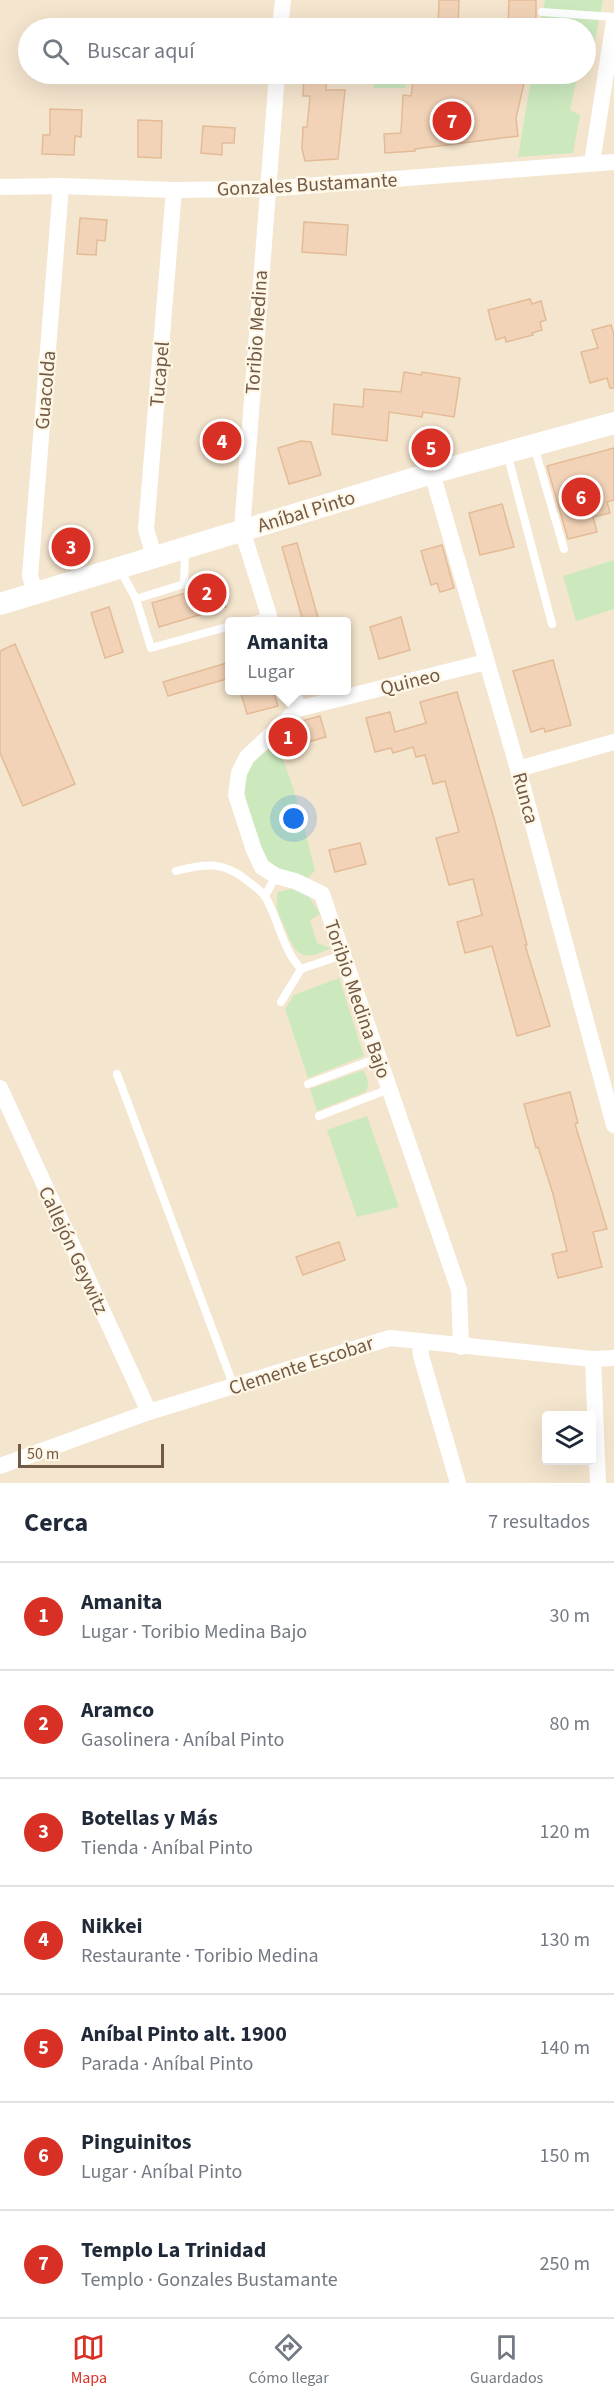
<!DOCTYPE html>
<html lang="es">
<meta charset="utf-8">
<style>
:root{--surface:#fff;--page:#f6f6f7;--text:#1f2937;--muted:#747a83;--line:#e0e1e3;--accent:#d93025}
body{margin:0;font-family:"Source Sans 3",sans-serif;background:var(--page);color:var(--text)}
.controls{position:absolute;right:18px;bottom:18px;display:grid;overflow:hidden;border-radius:6px;box-shadow:0 6px 24px #0002}
.controls button{width:54px;height:54px;display:grid;place-items:center;padding:0;border:0;border-bottom:2px solid var(--line);background:var(--surface);color:var(--text);font:30px sans-serif}
.scale{position:absolute;left:18px;bottom:15px;width:146px;box-sizing:border-box;padding-left:6px;border:3px solid #735a47;border-top:0;font-size:16px;line-height:21px;white-space:nowrap;color:#735a47;-webkit-text-stroke:4px #fff7e6;paint-order:stroke}
.you{position:absolute;left:294px;top:819px;width:21px;height:21px;margin:-15px;border:4px solid #fff;border-radius:50%;background:#1a73e8;box-shadow:0 0 0 9px #1a73e833}
.badge{display:grid;place-items:center;width:39px;height:39px;border-radius:50%;background:var(--accent);color:#fff;font-size:20px;font-weight:700}
.pin{position:absolute;translate:-50% -50%;border:3px solid #fff;box-shadow:0 2px 6px #0006}
.popup{position:absolute;left:225px;top:617px;width:126px;height:78px;box-sizing:border-box;display:grid;place-content:center;border-radius:6px;background:var(--surface);filter:drop-shadow(0 2px 4px #0005);font-size:20px;white-space:nowrap;color:var(--muted)}
.popup b{font-size:22px;color:var(--text)}
.popup::after{content:'';position:absolute;left:50%;top:100%;margin-left:-12px;border:12px solid transparent;border-top-color:var(--surface)}
.list{margin:0;padding:0;list-style:none}
h2{display:flex;justify-content:space-between;align-items:center;height:78px;margin:0;padding:0 24px;font-size:26px}
h2 small{font-size:20px;font-weight:400;color:var(--muted)}
.list li{display:grid;grid-template-columns:39px 1fr auto;gap:18px;align-items:center;box-sizing:border-box;height:108px;padding:0 24px;border-top:2px solid var(--line)}
.list b{display:block;font-size:22px;white-space:nowrap}
.list p{margin:0;font-size:20px;white-space:nowrap;color:var(--muted)}
.list em{font-size:20px;font-style:normal;color:var(--muted)}
.icon{flex:none;width:33px;height:33px;fill:none;stroke:currentColor;stroke-width:2;stroke-linecap:round;stroke-linejoin:round}
.map{position:relative;flex:none;width:614px;height:1483px;overflow:hidden}
.search{position:absolute;background:var(--surface);box-shadow:0 6px 24px #0002;left:18px;right:18px;top:18px;height:66px;display:flex;align-items:center;gap:15px;box-sizing:border-box;padding:0 21px;border-radius:33px;color:var(--muted);font-size:22px}
.sheet{height:834px;background:var(--surface)}
nav{display:flex;justify-content:space-around;align-items:center;box-sizing:border-box;height:84px;border-top:2px solid var(--line);background:var(--surface);font-size:16px;color:var(--muted)}
nav a{display:grid;justify-items:center;gap:3px}
nav .on{color:var(--accent)}
.map>svg:first-child{display:block}
.residential{fill:#f4e5ce;fill-rule:evenodd}
.green{fill:#cce9be}
.building{fill:#f2d3b7;stroke:#e4bb97;stroke-width:1.5}
.lines{fill:none;stroke-linecap:round;stroke-linejoin:round}
.lane{stroke:#fff;stroke-width:8}
.street{stroke:#fff;stroke-width:16}
.secondary{stroke:#fff;stroke-width:22}
.labels{text-anchor:middle;stroke-width:4.5;stroke-linejoin:round;paint-order:stroke}
.street-label{font-size:20px;fill:#735a47;stroke:#fff7e6}
</style>
<div class="map">
<svg width="614" height="1483" viewBox="0 0 614 1483">
<rect width="100%" height="100%" fill="#fcf3df"/>
<path class="residential" d="M 0,0 L 614,0 L 614,1483 L 0,1483 ZM 28,28 L 586,28 L 586,74 L 28,74 ZM 230,622 L 346,622 L 346,690 L 230,690 ZM 546,1416 L 592,1416 L 592,1460 L 546,1460 Z"/>
<g class="green">
<path d="M 545,0 L 603,0 L 588,75 L 577,77 L 570,110 L 580,115 L 573,153 L 518,157 L 532,74 L 586,74 L 586,28 L 540,28 Z"/>
<path d="M 374,74 L 407,74 L 405,88 L 374,88 Z"/>
<path d="M 614,560 L 614,609 L 576,621 L 563,576 Z"/>
<path d="M 276,743 C 295,785 304,827 315,871 L 307,878 C 294,873 279,871 269,861 C 255,848 239,790 247,773 C 252,761 266,752 276,743 Z"/>
<path d="M 292,889 L 308,895 L 320,914 L 310,920 L 317,943 L 331,948 C 301,963 296,955 285,928 C 278,912 275,910 278,892 Z"/>
<path d="M 339,978 L 364,1056 L 308,1078 L 285,1009 L 294,995 Z"/>
<path d="M 363,1070 C 367,1077 371,1084 365,1092 L 317,1111 L 310,1089 Z"/>
<path d="M 367,1116 L 399,1207 L 357,1217 L 327,1130 Z"/>
</g>
<g class="building">
<path d="M 439,0 L 459,0 L 458,28 L 438,28 Z"/>
<path d="M 509,0 L 536,0 L 536,28 L 508,28 Z"/>
<path d="M 304,74 L 327,74 L 326,90 L 345,90 L 338,159 L 305,161 L 302,149 L 303,127 L 307,127 L 310,96 L 303,96 Z"/>
<path d="M 414,74 L 502,74 L 525,79 L 516,118 L 518,136 L 415,149 L 415,151 L 385,153 L 384,134 L 401,133 L 403,95 L 411,96 Z"/>
<path d="M 50,109 L 82,110 L 81,137 L 75,136 L 74,155 L 42,154 L 43,135 L 50,135 Z"/>
<path d="M 138,120 L 162,121 L 161,158 L 138,157 Z"/>
<path d="M 203,126 L 235,128 L 234,143 L 222,143 L 222,155 L 201,153 Z"/>
<path d="M 80,218 L 107,220 L 105,241 L 97,240 L 96,255 L 77,254 Z"/>
<path d="M 304,222 L 348,225 L 346,255 L 302,252 Z"/>
<path d="M 530,299 L 532,304 L 541,301 L 546,320 L 540,322 L 542,330 L 532,333 L 533,335 L 506,342 L 505,337 L 496,340 L 488,310 Z"/>
<path d="M 611,325 L 614,334 L 614,388 L 610,388 L 607,378 L 590,383 L 581,352 L 598,348 L 592,330 Z"/>
<path d="M 404,372 L 421,375 L 422,372 L 460,378 L 454,417 L 423,412 L 422,417 L 389,412 L 387,441 L 332,434 L 334,404 L 363,407 L 364,389 L 401,392 Z"/>
<path d="M 301,441 L 311,442 L 321,475 L 289,484 L 278,448 Z"/>
<path d="M 614,448 L 614,500 L 607,502 L 610,513 L 593,517 L 597,532 L 568,539 L 547,466 Z"/>
<path d="M 502,504 L 514,547 L 480,555 L 469,513 Z"/>
<path d="M 297,543 L 319,621 L 303,621 L 282,547 Z"/>
<path d="M 442,545 L 454,588 L 440,592 L 437,583 L 431,585 L 421,551 Z"/>
<path d="M 219,583 L 226,607 L 159,627 L 152,603 Z"/>
<path d="M 109,607 L 123,652 L 105,658 L 91,613 Z"/>
<path d="M 401,617 L 410,650 L 379,659 L 370,627 Z"/>
<path d="M 15,644 L 75,784 L 23,806 L 0,753 L 0,651 Z"/>
<path d="M 553,660 L 571,725 L 545,732 L 544,728 L 531,732 L 513,671 Z"/>
<path d="M 230,662 L 230,678 L 168,696 L 163,682 Z"/>
<path d="M 240,690 L 273,690 L 278,706 L 247,714 Z"/>
<path d="M 457,692 L 495,822 L 527,945 L 525,945 L 550,1026 L 517,1036 L 492,946 L 465,953 L 457,922 L 482,915 L 473,879 L 449,885 L 436,838 L 459,832 L 445,781 L 433,784 L 425,755 L 416,757 L 413,747 L 393,753 L 391,748 L 375,752 L 366,718 L 390,712 L 395,732 L 426,723 L 420,702 Z"/>
<path d="M 320,716 L 326,737 L 308,742 L 302,721 Z"/>
<path d="M 360,843 L 366,864 L 335,872 L 329,850 Z"/>
<path d="M 570,1092 L 578,1123 L 575,1124 L 607,1229 L 593,1232 L 602,1267 L 558,1278 L 552,1254 L 567,1251 L 553,1194 L 538,1147 L 536,1148 L 524,1104 Z"/>
<path d="M 339,1242 L 345,1260 L 303,1275 L 296,1257 Z"/>
</g>
<g class="lines">
<g class="lane">
<path d="M 542,12 L 614,17"/>
<path d="M 534,446 L 564,549"/>
<path d="M 507,453 L 552,624"/>
<path d="M 120,570 L 136,599 L 184,584 L 185,551"/>
<path d="M 136,599 L 151,648 L 230,626"/>
<path d="M 248,622 L 269,616"/>
<path d="M 176,871 C 206,863 224,861 249,882 C 255,887 263,892 266,898 C 279,921 283,950 301,969 L 342,955"/>
<path d="M 265,896 L 276,876"/>
<path d="M 281,1002 L 301,969"/>
<path d="M 117,1074 L 234,1387"/>
<path d="M 308,1084 L 378,1058"/>
<path d="M 319,1116 L 389,1089"/>
</g>
<g class="street">
<path d="M 280,28 L 283,0"/>
<path d="M 592,163 L 614,21"/>
<path d="M 0,187 L 61,186 L 174,190 L 267,189 L 614,162"/>
<path d="M 432,473 L 518,769 L 614,1125"/>
<path d="M 154,556 L 146,529 L 174,190"/>
<path d="M 35,592 L 30,576 L 61,186"/>
<path d="M 271,622 L 242,530 L 277,74"/>
<path d="M 292,690 L 298,709"/>
<path d="M 518,769 L 614,742"/>
<path d="M 0,1088 L 149,1412"/>
<path d="M 420,1341 L 421,1356 L 458,1483"/>
<path d="M 461,1347 L 459,1290 L 322,894 L 295,881 L 276,876 L 262,867 L 254,850 L 236,795 L 239,773 L 247,757 L 298,709 L 486,662"/>
<path d="M 593,1359 L 598,1483"/>
<path d="M 0,1466 L 149,1412 L 390,1338 L 593,1359 L 614,1358"/>
</g>
<path class="secondary" d="M 0,604 L 432,473 L 614,423"/>
</g>
<g class="labels">
<g class="street-label">
<text transform="translate(307 184) rotate(-3)" y="7">Gonzales Bustamante</text>
<text transform="translate(256 332) rotate(-86)" y="7">Toribio Medina</text>
<text transform="translate(159 374) rotate(-85)" y="7">Tucapel</text>
<text transform="translate(45 390) rotate(-85)" y="7">Guacolda</text>
<text transform="translate(306 511) rotate(-17)" y="7">Aníbal Pinto</text>
<text transform="translate(410 681) rotate(-14)" y="7">Quineo</text>
<text transform="translate(526 798) rotate(75)" y="7">Runca</text>
<text transform="translate(358 999) rotate(71)" y="7">Toribio Medina Bajo</text>
<text transform="translate(74 1250) rotate(65)" y="7">Callejón Geywitz</text>
<text transform="translate(301 1365) rotate(-18)" y="7">Clemente Escobar</text>
</g>
</g>
</svg>
<div class="controls">
<button><svg class="icon" aria-label="layers" viewBox="0 0 24 24"><path d="M12 4l9 5-9 5-9-5zM3 14l9 5 9-5"/></svg></button>
</div>
<div class="scale">50 m</div>
<div class="you"></div>
<div class="pin badge" style="left:288px;top:737px">1</div>
<div class="popup"><b>Amanita</b>Lugar</div>
<div class="pin badge" style="left:207px;top:593px">2</div>
<div class="pin badge" style="left:71px;top:547px">3</div>
<div class="pin badge" style="left:222px;top:441px">4</div>
<div class="pin badge" style="left:431px;top:448px">5</div>
<div class="pin badge" style="left:581px;top:497px">6</div>
<div class="pin badge" style="left:452px;top:121px">7</div>
<div class="search"><svg class="icon" aria-label="search" viewBox="0 0 24 24"><circle cx="10" cy="10" r="6"/><path d="M15 15l6 6"/></svg>Buscar aquí</div>
</div>
<section class="sheet">
<h2>Cerca<small>7 resultados</small></h2>
<ul class="list">
<li><span class="badge">1</span><div><b>Amanita</b><p>Lugar · Toribio Medina Bajo</p></div><em>30 m</em></li>
<li><span class="badge">2</span><div><b>Aramco</b><p>Gasolinera · Aníbal Pinto</p></div><em>80 m</em></li>
<li><span class="badge">3</span><div><b>Botellas y Más</b><p>Tienda · Aníbal Pinto</p></div><em>120 m</em></li>
<li><span class="badge">4</span><div><b>Nikkei</b><p>Restaurante · Toribio Medina</p></div><em>130 m</em></li>
<li><span class="badge">5</span><div><b>Aníbal Pinto alt. 1900</b><p>Parada · Aníbal Pinto</p></div><em>140 m</em></li>
<li><span class="badge">6</span><div><b>Pinguinitos</b><p>Lugar · Aníbal Pinto</p></div><em>150 m</em></li>
<li><span class="badge">7</span><div><b>Templo La Trinidad</b><p>Templo · Gonzales Bustamante</p></div><em>250 m</em></li>
</ul>
</section>
<nav>
<a class="on"><svg class="icon" aria-label="map" viewBox="0 0 24 24"><path d="M3 6l6-2 6 2 6-2v14l-6 2-6-2-6 2zM9 4v14M15 6v14"/></svg>Mapa</a>
<a><svg class="icon" aria-label="directions" viewBox="0 0 24 24"><path d="M12 3l9 9-9 9-9-9zM9 14v-3h6M13 9l2 2-2 2"/></svg>Cómo llegar</a>
<a><svg class="icon" aria-label="saved" viewBox="0 0 24 24"><path d="M7 4h10v16l-5-4-5 4z"/></svg>Guardados</a>
</nav>
